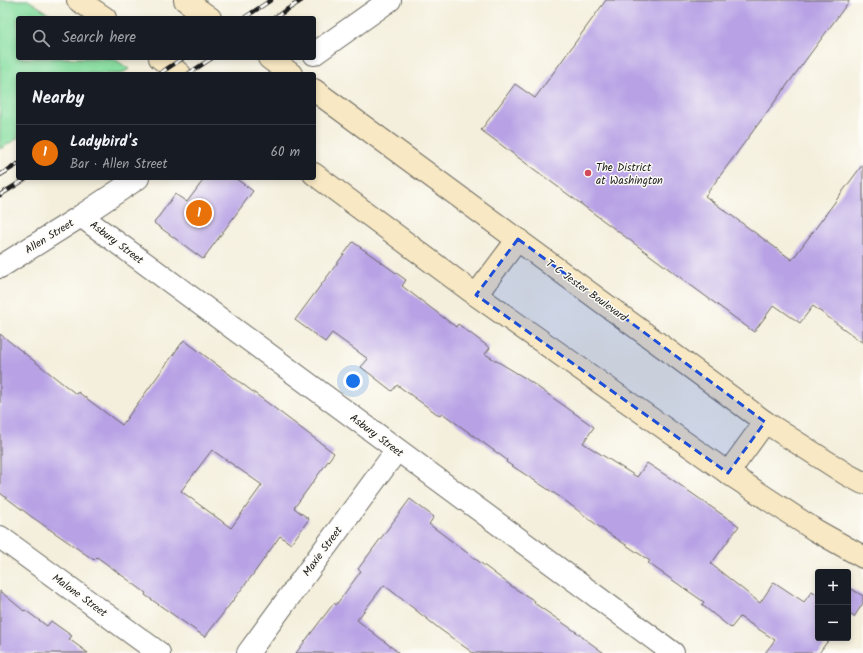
<!DOCTYPE html>
<meta charset="utf-8">
<style>
:root{--surface:#171b24;--page:#20242c;--text:#f1f3f6;--muted:#9ea1a6;--line:#363941;--accent:#d1495b}
body{margin:0;font-family:Kalam,sans-serif;background:var(--page);color:var(--text)}
.controls{position:absolute;right:12px;bottom:12px;display:grid;overflow:hidden;border-radius:4px;box-shadow:0 2px 6px #0003}
.controls button{width:36px;height:36px;display:grid;place-items:center;padding:0;border:0;border-bottom:1px solid var(--line);background:var(--surface);color:var(--text);font:20px sans-serif}
.you{position:absolute;left:353px;top:381px;width:14px;height:14px;margin:-10px;border:3px solid #fff;border-radius:50%;background:#1a73e8;box-shadow:0 0 0 6px #1a73e833}
.badge{display:grid;place-items:center;width:26px;height:26px;border-radius:50%;background:var(--accent);color:#fff;font-size:13px;font-weight:700}
.pin{position:absolute;translate:-50% -50%;border:2px solid #fff;box-shadow:0 1px 4px #0006}
.list{margin:0;padding:0;list-style:none}
h2{display:flex;justify-content:space-between;align-items:center;height:52px;margin:0;padding:0 16px;font-size:17px}
h2 small{font-size:13px;font-weight:400;color:var(--muted)}
.list li{display:grid;grid-template-columns:26px 1fr auto;gap:12px;align-items:center;box-sizing:border-box;height:56px;padding:0 16px;border-top:1px solid var(--line)}
.list b{display:block;font-size:15px;white-space:nowrap}
.list p{margin:0;font-size:13px;white-space:nowrap;color:var(--muted)}
.list em{font-size:13px;font-style:normal;color:var(--muted)}
.icon{flex:none;width:22px;height:22px;fill:none;stroke:currentColor;stroke-width:2;stroke-linecap:round;stroke-linejoin:round}
.map{position:relative;flex:none;width:863px;height:653px;overflow:hidden}
.search{position:absolute;background:var(--surface);box-shadow:0 2px 6px #0003;left:16px;top:16px;width:300px;height:44px;display:flex;align-items:center;gap:10px;box-sizing:border-box;padding:0 14px;border-radius:4px;color:var(--muted);font-size:15px}
.panel{position:absolute;background:var(--surface);box-shadow:0 2px 6px #0003;left:16px;top:72px;width:300px;height:108px;border-radius:4px}
.map>svg:first-child{display:block}
.green{fill:#8adfa2;stroke:#537e5f}
.building{fill:#b8a2e5;fill-rule:evenodd}
.lines{fill:none;stroke-linecap:round;stroke-linejoin:round}
.street-casing{stroke:#68665f;stroke-width:24}
.secondary-casing{stroke:#68665f;stroke-width:24}
.street{stroke:#fff;stroke-width:22}
.secondary{stroke:#f8e8c3;stroke-width:22}
.rail-casing{stroke:#1c1c1c;stroke-width:4.5}
.rail{stroke:#fdfcf7;stroke-width:3;stroke-dasharray:9;stroke-linecap:butt}
.marked{fill:#1d4ed8;fill-opacity:0.2;stroke:#1d4ed8;stroke-width:3;stroke-dasharray:8 5;stroke-linejoin:round}
.poi-dot{fill:#d1495b;stroke:#fdfcf7;stroke-width:1.5}
.labels{text-anchor:middle;stroke-width:3;stroke-linejoin:round;paint-order:stroke}
.poi-label{font-size:11px;fill:#1c1c1c;stroke:#fdfcf7;text-anchor:start}
.street-label{font-size:11px;fill:#1c1c1c;stroke:#fdfcf7}
</style>
<div class="map">
<svg width="863" height="653" viewBox="0 0 863 653">
<rect width="100%" height="100%" fill="#fdfcf7"/>
<filter id="ink" filterUnits="userSpaceOnUse"><feTurbulence type="fractalNoise" baseFrequency=".025" numOctaves="2"/><feDisplacementMap in="SourceGraphic" scale="8" xChannelSelector="R" yChannelSelector="G"/><feConvolveMatrix kernelMatrix="1 2 1 2 8 2 1 2 1" color-interpolation-filters="sRGB"/></filter>
<filter id="wash" filterUnits="userSpaceOnUse"><feTurbulence type="fractalNoise" baseFrequency=".012" numOctaves="4" result="noise"/><feDisplacementMap in="SourceGraphic" scale="16" xChannelSelector="R" yChannelSelector="G"/><feGaussianBlur stdDeviation="0.9" result="paint"/><feColorMatrix in="noise" values="0 0 0 0 0 0 0 0 0 0 0 0 0 0 0 0 0 1.4 0 .05"/><feComposite in="paint" operator="in"/></filter>
<g filter="url(#wash)">
<rect width="100%" height="100%" fill="#f4efdc"/>
<path class="green" d="M 0,0 L 28,0 L 56,18 L 18,18 L 18,58 L 113,58 L 129,69 L 121,74 L 18,74 L 18,138 L 0,149 Z"/>
<g id="blocks">
<g class="building">
<path d="M 606,0 L 850,0 L 705,196 L 792,260 L 863,164 L 863,343 L 813,306 L 800,323 L 774,305 L 754,332 L 481,130 L 515,84 L 535,98 Z"/>
<path d="M 205,178 L 235,178 L 253,191 L 203,259 L 154,223 L 175,194 L 187,202 Z"/>
<path d="M 353,242 L 406,280 L 402,286 L 456,327 L 458,324 L 490,348 L 485,354 L 525,378 L 594,427 L 583,443 L 637,477 L 647,463 L 670,478 L 717,511 L 739,526 L 711,564 L 760,603 L 774,582 L 804,602 L 812,591 L 818,595 L 818,638 L 830,638 L 819,653 L 765,653 L 775,640 L 740,617 L 731,628 L 702,605 L 704,602 L 648,563 L 650,561 L 602,529 L 563,499 L 506,462 L 507,460 L 442,413 L 440,416 L 397,385 L 392,391 L 361,367 L 368,359 L 332,333 L 325,342 L 295,320 Z"/>
<path d="M 0,334 L 76,394 L 78,392 L 122,425 L 184,340 L 334,453 L 294,508 L 309,519 L 291,544 L 280,536 L 254,573 L 205,637 L 145,595 L 146,593 L 97,557 L 94,560 L 32,517 L 0,493 ZM 212,450 L 262,485 L 231,528 L 181,491 Z"/>
<path d="M 410,499 L 434,517 L 429,524 L 514,588 L 535,601 L 534,603 L 582,636 L 582,637 L 604,653 L 473,653 L 441,630 L 384,585 L 357,620 L 399,653 L 296,653 L 334,603 L 336,605 L 361,571 L 358,569 Z"/>
<path d="M 850,588 L 863,596 L 863,603 L 854,617 L 848,613 L 848,590 Z"/>
<path d="M 0,591 L 24,611 L 25,610 L 47,626 L 51,621 L 72,636 L 69,639 L 88,653 L 0,653 Z"/>
</g>
</g>
</g>
<g filter="url(#ink)">
<use href="#blocks" fill-opacity="0" stroke="#68665f" stroke-width="1"/>
<g class="lines">
<g class="street-casing">
<g id="street">
<path d="M 314,54 L 390,0"/>
<path d="M 81,216 L 673,653"/>
<path d="M 0,267 L 81,216 L 138,178"/>
<path d="M 0,537 L 159,653"/>
<path d="M 248,653 L 397,450"/>
</g>
</g>
<g class="secondary-casing">
<g id="secondary">
<path d="M 78,0 L 105,18"/>
<path d="M 185,0 L 210,18"/>
<path d="M 160,58 L 180,74"/>
<path d="M 269,58 L 291,74"/>
<path d="M 314,90 L 765,422 L 846,474 L 863,483"/>
<path d="M 314,174 L 476,295 L 728,473 L 815,530 L 863,557"/>
<path d="M 476,295 L 518,239"/>
<path d="M 728,473 L 765,422"/>
</g>
</g>
<use href="#street" class="street"/>
<use href="#secondary" class="secondary"/>
<g class="rail-casing">
<g id="rail">
<path d="M 244,18 L 271,0"/>
<path d="M 274,18 L 302,0"/>
<path d="M 159,74 L 183,58"/>
<path d="M 188,74 L 212,58"/>
<path d="M 0,175 L 18,164"/>
<path d="M 0,195 L 27,178"/>
</g>
</g>
<use href="#rail" class="rail"/>
</g>
</g>
<path class="marked" d="M 518,239 L 765,422 L 728,473 L 476,295 Z"/>
<circle class="poi-dot" cx="588" cy="173" r="4"/>
<g class="labels">
<g class="poi-label">
<text x="596" y="171">The District<tspan x="596" dy="13">at Washington</tspan></text>
</g>
<g class="street-label">
<text transform="translate(49 236) rotate(-32)" y="4">Allen Street</text>
<text transform="translate(117 242) rotate(37)" y="4">Asbury Street</text>
<text transform="translate(587 290) rotate(36)" y="4">T C Jester Boulevard</text>
<text transform="translate(377 435) rotate(37)" y="4">Asbury Street</text>
<text transform="translate(322 551) rotate(-54)" y="4">Maxie Street</text>
<text transform="translate(80 595) rotate(36)" y="4">Malone Street</text>
</g>
</g>
</svg>
<div class="controls">
<button>+</button>
<button>−</button>
</div>
<div class="you"></div>
<div class="pin badge" style="left:199px;top:213px;background:#e8710a">1</div>
<div class="search"><svg class="icon" aria-label="search" viewBox="0 0 24 24"><circle cx="10" cy="10" r="6"/><path d="M15 15l6 6"/></svg>Search here</div>
<section class="panel">
<h2>Nearby<small></small></h2>
<ul class="list">
<li><span class="badge" style="background:#e8710a">1</span><div><b>Ladybird's</b><p>Bar · Allen Street</p></div><em>60 m</em></li>
</ul>
</section>
</div>
